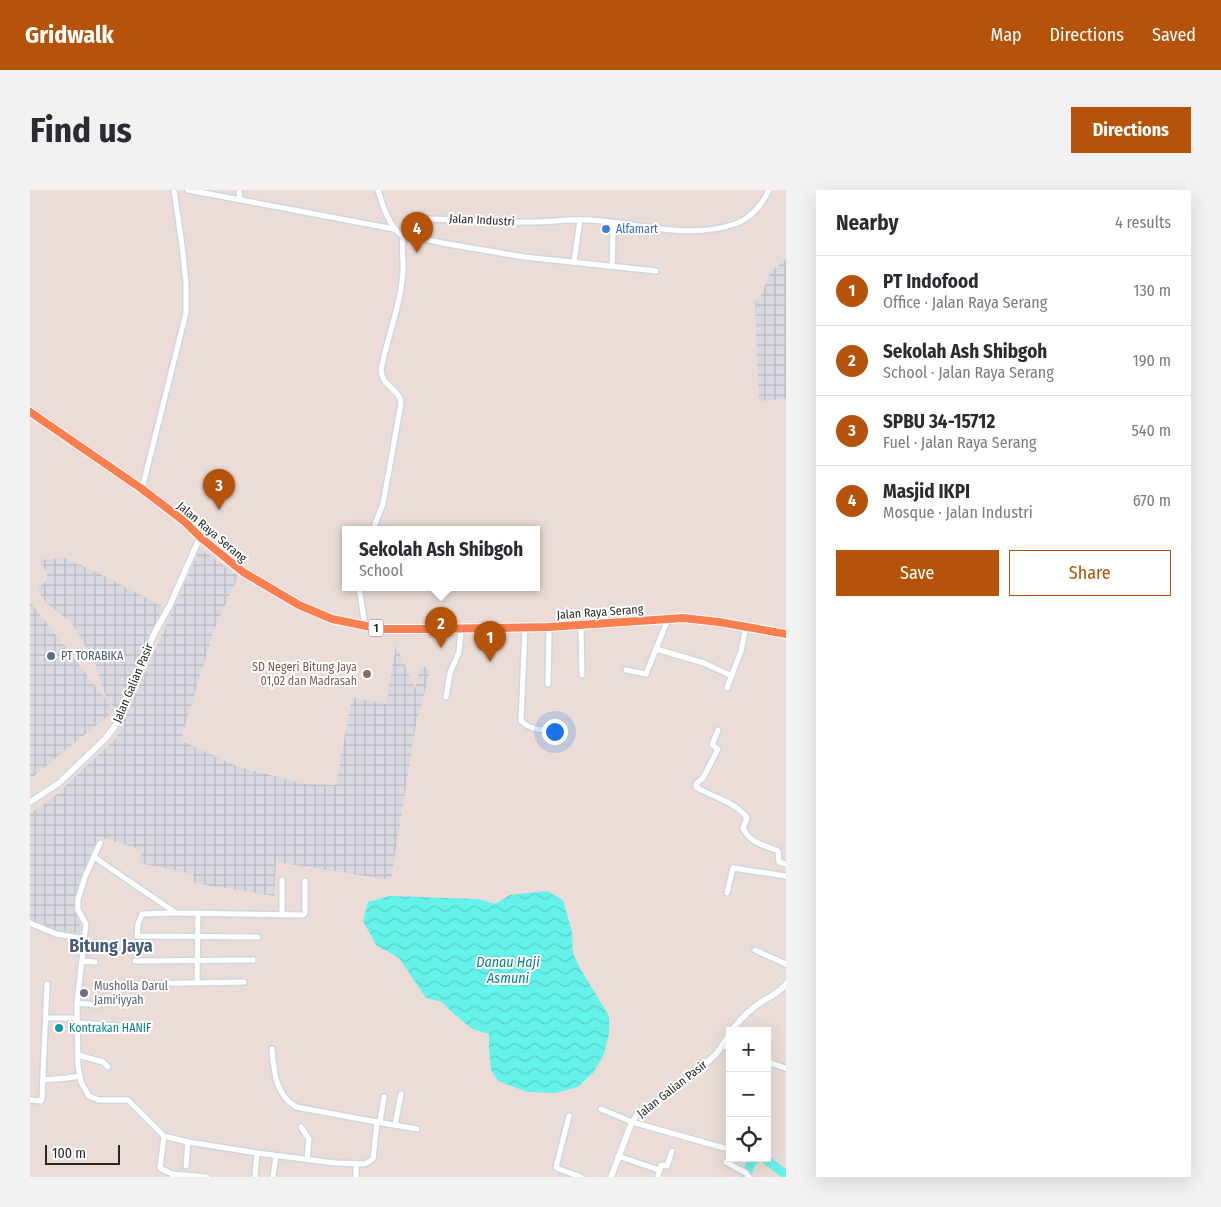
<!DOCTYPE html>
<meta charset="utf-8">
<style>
:root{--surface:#fff;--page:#f2f2f3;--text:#2b2b33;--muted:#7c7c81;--line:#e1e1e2;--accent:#b45309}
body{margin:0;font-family:"Fira Sans Condensed",sans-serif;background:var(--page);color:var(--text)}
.controls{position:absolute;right:15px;bottom:15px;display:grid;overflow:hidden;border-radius:0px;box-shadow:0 5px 20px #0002}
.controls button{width:45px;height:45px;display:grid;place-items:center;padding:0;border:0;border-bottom:1px solid var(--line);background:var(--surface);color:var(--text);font:25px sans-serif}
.scale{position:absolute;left:15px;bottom:12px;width:75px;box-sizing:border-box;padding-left:5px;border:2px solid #272727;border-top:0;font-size:14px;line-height:18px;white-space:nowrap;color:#272727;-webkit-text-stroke:4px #fff;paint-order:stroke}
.you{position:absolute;left:524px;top:541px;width:18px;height:18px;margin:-12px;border:4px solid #fff;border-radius:50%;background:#1a73e8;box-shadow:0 0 0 8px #1a73e833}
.badge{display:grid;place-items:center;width:32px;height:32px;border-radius:50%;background:var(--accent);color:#fff;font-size:16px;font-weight:700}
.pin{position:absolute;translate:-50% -41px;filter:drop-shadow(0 1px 2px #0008)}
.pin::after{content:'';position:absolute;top:26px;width:18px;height:15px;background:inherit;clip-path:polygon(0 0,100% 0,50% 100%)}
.popup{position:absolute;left:312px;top:336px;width:198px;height:65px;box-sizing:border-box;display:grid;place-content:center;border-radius:0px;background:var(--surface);filter:drop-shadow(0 1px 4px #0005);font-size:16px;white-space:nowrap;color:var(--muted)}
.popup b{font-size:19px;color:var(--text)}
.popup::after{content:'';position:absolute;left:50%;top:100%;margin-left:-10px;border:10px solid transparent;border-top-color:var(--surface)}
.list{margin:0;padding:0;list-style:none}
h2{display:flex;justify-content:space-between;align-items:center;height:65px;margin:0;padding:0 20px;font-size:21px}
h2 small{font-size:16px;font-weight:400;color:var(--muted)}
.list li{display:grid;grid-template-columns:32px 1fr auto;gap:15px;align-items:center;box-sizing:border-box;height:70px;padding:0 20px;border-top:1px solid var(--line)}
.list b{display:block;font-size:19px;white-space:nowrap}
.list p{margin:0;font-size:16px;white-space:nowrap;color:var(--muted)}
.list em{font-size:16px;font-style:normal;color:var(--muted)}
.actions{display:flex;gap:10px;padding:15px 20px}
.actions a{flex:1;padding:11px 0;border:1px solid var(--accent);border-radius:0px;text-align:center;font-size:18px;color:var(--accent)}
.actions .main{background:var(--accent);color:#fff}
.icon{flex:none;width:28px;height:28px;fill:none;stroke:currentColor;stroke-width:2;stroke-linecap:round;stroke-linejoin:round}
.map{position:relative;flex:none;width:756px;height:987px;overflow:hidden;border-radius:0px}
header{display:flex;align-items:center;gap:30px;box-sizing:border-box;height:70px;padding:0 25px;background:var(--accent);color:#fff}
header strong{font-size:24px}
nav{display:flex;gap:28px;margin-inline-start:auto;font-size:18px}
.intro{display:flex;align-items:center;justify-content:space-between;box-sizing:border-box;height:120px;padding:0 30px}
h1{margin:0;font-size:35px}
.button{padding:12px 22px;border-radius:0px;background:var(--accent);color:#fff;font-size:18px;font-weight:700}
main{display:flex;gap:30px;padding:0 30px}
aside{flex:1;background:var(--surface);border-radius:0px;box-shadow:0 5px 20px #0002}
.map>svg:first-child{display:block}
.industrial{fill:url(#industrial-grid)}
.water{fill:url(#water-waves)}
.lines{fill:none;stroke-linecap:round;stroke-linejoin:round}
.river{stroke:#65f2eb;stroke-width:9}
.minor-casing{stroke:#cdd7e1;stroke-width:8}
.tertiary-casing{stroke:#cdd7e1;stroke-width:8}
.trunk-casing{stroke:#fff;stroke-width:10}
.minor{stroke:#fff;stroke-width:5}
.tertiary{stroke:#fff;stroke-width:5.5}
.trunk{stroke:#fa7f50;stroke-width:8}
.shop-dot{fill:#3f7fe0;stroke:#fff;stroke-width:2}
.service-dot{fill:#5c6f8a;stroke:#fff;stroke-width:2}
.education-dot{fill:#8d6e63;stroke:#fff;stroke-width:2}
.worship-dot{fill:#6b7280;stroke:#fff;stroke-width:2}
.culture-dot{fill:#0f9aa8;stroke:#fff;stroke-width:2}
.labels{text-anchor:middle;stroke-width:4;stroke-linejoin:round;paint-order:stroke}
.shield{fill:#fff;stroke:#686868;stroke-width:1}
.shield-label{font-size:11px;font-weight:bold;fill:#272727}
.street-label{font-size:12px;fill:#272727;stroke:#fff}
.shop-label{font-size:12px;fill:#366cbe;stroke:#fff;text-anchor:start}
.service-label{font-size:12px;fill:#4e5e75;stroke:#fff;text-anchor:start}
.education-label{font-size:12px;fill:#785e54;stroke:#fff;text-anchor:end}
.worship-label{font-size:12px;fill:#5b616d;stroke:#fff;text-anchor:start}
.culture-label{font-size:12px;fill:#0d838f;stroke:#fff;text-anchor:start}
.water-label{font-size:14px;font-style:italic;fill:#0a8185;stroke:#fff}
.district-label{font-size:18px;font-weight:bold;fill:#475f78;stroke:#fff}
</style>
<header>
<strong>Gridwalk</strong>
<nav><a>Map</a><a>Directions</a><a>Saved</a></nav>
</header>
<div class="intro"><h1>Find us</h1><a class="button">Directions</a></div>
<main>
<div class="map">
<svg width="756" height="987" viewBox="0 0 756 987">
<defs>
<pattern id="industrial-grid" width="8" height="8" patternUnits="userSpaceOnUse" patternTransform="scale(1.25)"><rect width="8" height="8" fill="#d9d9e2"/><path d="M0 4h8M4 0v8" fill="none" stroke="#babac2"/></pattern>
<pattern id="water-waves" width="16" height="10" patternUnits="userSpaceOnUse" patternTransform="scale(1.25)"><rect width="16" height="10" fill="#65f2eb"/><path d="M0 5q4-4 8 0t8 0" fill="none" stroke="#58d0ca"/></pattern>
</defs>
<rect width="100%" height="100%" fill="#ebdcd7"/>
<g class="industrial">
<path d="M 756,69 L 756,209 L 729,211 L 725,110 L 730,109 L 740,82 Z"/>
<path d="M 170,359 L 208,386 L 184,440 L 150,552 L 157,553 L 206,576 L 275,594 L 306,595 L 322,507 L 356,514 L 366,455 L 385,499 L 390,478 L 395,477 L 399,480 L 399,485 L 386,534 L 361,690 L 246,672 L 244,706 L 164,693 L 163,684 L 109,673 L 113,660 L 69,647 L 45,707 L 45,723 L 50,729 L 50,744 L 20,739 L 7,732 L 0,731 L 0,624 L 24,607 L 86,548 Z"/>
<path d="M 35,368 L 66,382 L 134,417 L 122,440 L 89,520 L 77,512 L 84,521 L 0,589 L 0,412 L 77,511 L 64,470 L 41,432 L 16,413 L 7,398 L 17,391 L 17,382 L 8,370 Z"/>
</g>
<path class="water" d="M 517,701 L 533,710 L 542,742 L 543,763 L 551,780 L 579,826 L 579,844 L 574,864 L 563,883 L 548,897 L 525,903 L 497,902 L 468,891 L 461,880 L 459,860 L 459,844 L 442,839 L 424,824 L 412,812 L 396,808 L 369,768 L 346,755 L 333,731 L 338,712 L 360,706 L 448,709 L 465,714 L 480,705 Z"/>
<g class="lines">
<g class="river">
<path d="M 734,968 L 756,985"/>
<path d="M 716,987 L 721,973 L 726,968"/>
</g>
<g class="minor-casing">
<g id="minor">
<path d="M 158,0 L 364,39"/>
<path d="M 209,0 L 210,10"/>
<path d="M 348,0 C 353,17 359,36 373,47"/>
<path d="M 373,44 L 412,53 L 494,67 L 626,81"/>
<path d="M 544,72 L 550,30"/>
<path d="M 582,76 C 583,61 582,47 584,33"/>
<path d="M 112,299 L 156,123 L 156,93 L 152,55 L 144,0"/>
<path d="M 343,339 L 353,314 L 371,213 C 370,199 352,197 351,180 C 357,147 371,115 373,81 C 374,64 368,47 380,33 L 393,29 C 429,29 465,33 500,32 C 521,32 540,29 561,30 C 609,33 657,50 705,34 C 720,29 732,15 739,0"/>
<path d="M 329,397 L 335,436"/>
<path d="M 551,435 L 552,485"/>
<path d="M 495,437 L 491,531 C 501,540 511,540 524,540"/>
<path d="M 626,459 L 674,473 L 702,486"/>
<path d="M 596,480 L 616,484 L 638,429"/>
<path d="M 518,494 L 519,437"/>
<path d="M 697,498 L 711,461 L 716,437"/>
<path d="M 416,507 L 420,483 L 429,462 L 431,439"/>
<path d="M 688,540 L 682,555 L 688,559 L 673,588 L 666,594 L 666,597 C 682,607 706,612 717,628 L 713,638 C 720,653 734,655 748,661 L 749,672 L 756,674"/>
<path d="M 70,653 L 55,687 L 48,709 L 48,720 L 56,734 L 47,813 L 48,876 L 51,892 L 59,906 L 69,910 L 98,910 L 134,946 L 130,978 L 142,984 L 142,987"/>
<path d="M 64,667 L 146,723 L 273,725 L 275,723 L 275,691"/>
<path d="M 252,690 L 252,725"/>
<path d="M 697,703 L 703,678 L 756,686"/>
<path d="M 146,723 L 112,724 L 108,734 L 107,746 L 228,747"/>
<path d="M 0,733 L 26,744 L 55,749"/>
<path d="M 725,760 L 756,774"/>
<path d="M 52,771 L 65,772"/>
<path d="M 105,771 L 223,770"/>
<path d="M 167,792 L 168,723"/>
<path d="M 100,794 L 214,792"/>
<path d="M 47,813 L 68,815"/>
<path d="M 16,828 L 47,828"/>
<path d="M 48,833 L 101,837"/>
<path d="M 693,856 L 700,858"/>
<path d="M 242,859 C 244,881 245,904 266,917 L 347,932"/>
<path d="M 48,865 L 73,872 L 78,877"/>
<path d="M 737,872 L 756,878"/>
<path d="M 13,890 L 37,888 L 50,886"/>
<path d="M 0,910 L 11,911 L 12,907 L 17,794"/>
<path d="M 571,919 L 602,932 L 694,958"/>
<path d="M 539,926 L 526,977 L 529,979 L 551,987"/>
<path d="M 350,932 L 354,907"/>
<path d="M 365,935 L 371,904"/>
<path d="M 271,937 L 279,949 L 277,969"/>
<path d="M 134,946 L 158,952 L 227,963 L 305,973 L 335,974 L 343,969 L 347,932 L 387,939"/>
<path d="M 588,966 L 629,980 L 628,987"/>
<path d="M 696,972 L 716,983 L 719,987"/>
<path d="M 326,974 L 326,987"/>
<path d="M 156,976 L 158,952"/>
<path d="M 630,980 L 631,975 L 637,976 L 642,961"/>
<path d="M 142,984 L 177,987"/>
<path d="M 225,987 L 227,963"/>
<path d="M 243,987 L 246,966"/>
</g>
</g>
<g class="tertiary-casing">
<g id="tertiary">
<path d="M 0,612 L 29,593 L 75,549 L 85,536 L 125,442 L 140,415 L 170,347"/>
<path d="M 701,841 C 709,831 717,822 727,815 C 737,808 748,804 756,794"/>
<path d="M 581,987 L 602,932 L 607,925 L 668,881 L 687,863 L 700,843"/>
</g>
</g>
<g class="trunk-casing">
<path id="trunk" d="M 0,222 L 112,299 L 155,332 L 170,347 L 213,382 L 269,415 L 302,429 L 351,439 L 396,439 L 519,437 L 653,428 L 689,432 L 756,444"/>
</g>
<use href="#minor" class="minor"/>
<use href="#tertiary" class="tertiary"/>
<use href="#trunk" class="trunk"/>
</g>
<circle class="shop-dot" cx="576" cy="39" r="5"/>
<circle class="service-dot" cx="21" cy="466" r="5"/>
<circle class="education-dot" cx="337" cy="484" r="5"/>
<circle class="worship-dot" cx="54" cy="803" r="5"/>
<circle class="culture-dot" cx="29" cy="838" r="5"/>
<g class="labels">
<rect class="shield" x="338.5" y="429.5" width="15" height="17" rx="4"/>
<g class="shield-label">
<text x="346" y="442">1</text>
</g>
<g class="street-label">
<text transform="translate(452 30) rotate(3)" y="4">Jalan Industri</text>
<text transform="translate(182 342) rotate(40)" y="4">Jalan Raya Serang</text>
<text transform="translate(570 422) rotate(-4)" y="4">Jalan Raya Serang</text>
<text transform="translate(103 493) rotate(-67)" y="4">Jalan Galian Pasir</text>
<text transform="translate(642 899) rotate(-38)" y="4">Jalan Galian Pasir</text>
</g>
<g class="shop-label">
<text x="586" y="43">Alfamart</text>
</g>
<g class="service-label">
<text x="31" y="470">PT TORABIKA</text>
</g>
<g class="education-label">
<text x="327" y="481">SD Negeri Bitung Jaya<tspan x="327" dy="14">01,02 dan Madrasah</tspan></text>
</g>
<g class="worship-label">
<text x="64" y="800">Musholla Darul<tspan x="64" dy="14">Jami'iyyah</tspan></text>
</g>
<g class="culture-label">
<text x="39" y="842">Kontrakan HANIF</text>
</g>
<g class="water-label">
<text x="478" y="777">Danau Haji<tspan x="478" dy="16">Asmuni</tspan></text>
</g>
<g class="district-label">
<text x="81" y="762">Bitung Jaya</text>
</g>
</g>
</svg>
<div class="controls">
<button>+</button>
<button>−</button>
<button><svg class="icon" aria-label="locate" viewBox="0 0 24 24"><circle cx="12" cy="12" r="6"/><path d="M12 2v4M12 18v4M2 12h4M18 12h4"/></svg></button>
</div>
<div class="scale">100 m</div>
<div class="you"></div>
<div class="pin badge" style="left:460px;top:472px">1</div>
<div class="pin badge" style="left:411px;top:458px">2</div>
<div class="popup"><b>Sekolah Ash Shibgoh</b>School</div>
<div class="pin badge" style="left:189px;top:320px">3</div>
<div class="pin badge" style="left:387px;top:63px">4</div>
</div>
<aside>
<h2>Nearby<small>4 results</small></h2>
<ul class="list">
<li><span class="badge">1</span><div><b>PT Indofood</b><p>Office · Jalan Raya Serang</p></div><em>130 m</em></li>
<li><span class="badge">2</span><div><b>Sekolah Ash Shibgoh</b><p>School · Jalan Raya Serang</p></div><em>190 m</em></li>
<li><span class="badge">3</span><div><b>SPBU 34-15712</b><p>Fuel · Jalan Raya Serang</p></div><em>540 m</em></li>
<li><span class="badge">4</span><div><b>Masjid IKPI</b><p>Mosque · Jalan Industri</p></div><em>670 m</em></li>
</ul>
<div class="actions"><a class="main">Save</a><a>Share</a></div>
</aside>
</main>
